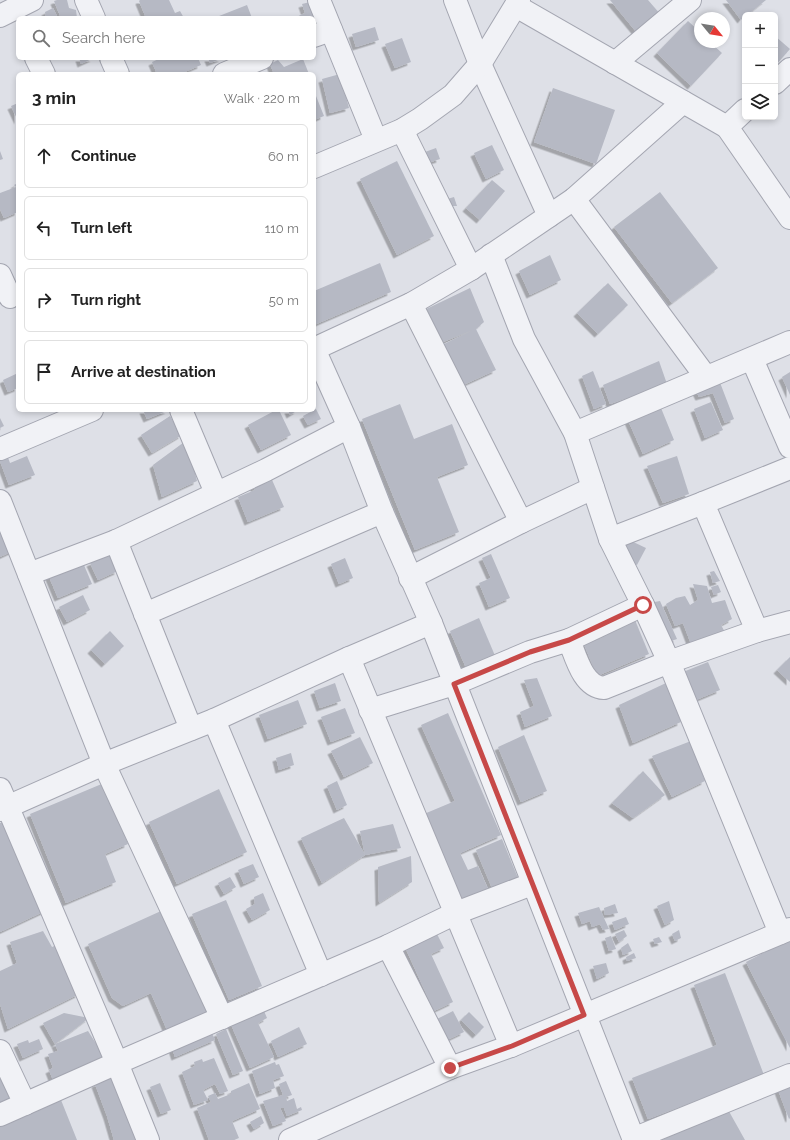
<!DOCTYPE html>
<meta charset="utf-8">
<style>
:root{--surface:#fff;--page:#f2f2f2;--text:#222;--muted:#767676;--line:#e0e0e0}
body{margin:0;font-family:Raleway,sans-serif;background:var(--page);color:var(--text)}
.controls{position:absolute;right:12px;top:12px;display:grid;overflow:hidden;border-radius:6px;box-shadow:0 2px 6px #0003}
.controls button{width:36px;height:36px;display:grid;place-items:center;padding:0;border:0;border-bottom:1px solid var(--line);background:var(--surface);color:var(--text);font:20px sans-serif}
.compass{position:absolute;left:694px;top:12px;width:36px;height:36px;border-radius:50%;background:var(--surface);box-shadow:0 2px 6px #0003;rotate:120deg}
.stop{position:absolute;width:12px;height:12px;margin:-9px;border:3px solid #c74948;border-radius:50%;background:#fff}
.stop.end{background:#c74948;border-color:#fff;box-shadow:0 1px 4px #0008}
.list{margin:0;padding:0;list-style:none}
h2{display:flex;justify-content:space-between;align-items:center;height:52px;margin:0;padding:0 16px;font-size:17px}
h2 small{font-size:13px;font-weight:400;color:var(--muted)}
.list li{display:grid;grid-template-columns:26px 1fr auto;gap:12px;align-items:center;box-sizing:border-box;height:64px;margin:0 8px 8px;padding:0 8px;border:1px solid var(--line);border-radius:6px}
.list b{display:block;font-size:15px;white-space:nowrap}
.list em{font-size:13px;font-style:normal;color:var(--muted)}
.icon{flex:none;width:22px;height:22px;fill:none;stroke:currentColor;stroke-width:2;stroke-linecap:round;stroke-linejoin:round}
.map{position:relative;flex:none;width:790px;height:1140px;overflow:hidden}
.search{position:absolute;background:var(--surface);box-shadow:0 2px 6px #0003;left:16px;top:16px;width:300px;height:44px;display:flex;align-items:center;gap:10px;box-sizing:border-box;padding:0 14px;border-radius:6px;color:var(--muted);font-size:15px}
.panel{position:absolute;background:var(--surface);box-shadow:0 2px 6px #0003;left:16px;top:72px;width:300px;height:340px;border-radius:6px}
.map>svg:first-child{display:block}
.building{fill:#b6b9c4;filter:url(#shadow)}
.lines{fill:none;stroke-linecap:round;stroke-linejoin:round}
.minor-casing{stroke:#a4a6b1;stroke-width:24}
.minor{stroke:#f1f2f6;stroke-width:22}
.route{stroke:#c74948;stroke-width:5}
</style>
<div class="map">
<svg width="790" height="1140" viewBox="0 0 790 1140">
<defs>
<filter id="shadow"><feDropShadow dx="-3.5" dy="3.5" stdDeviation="0" flood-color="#0004"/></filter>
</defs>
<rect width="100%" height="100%" fill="#dee0e7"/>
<g class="building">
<path d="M 57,0 L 67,0 L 69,8 L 76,10 L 77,18 L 61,18 L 54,1 Z"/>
<path d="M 140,0 L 169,0 L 175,13 L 180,11 L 184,18 L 146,18 L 139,1 Z"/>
<path d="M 610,0 L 648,0 L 661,15 L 638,34 Z"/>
<path d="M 726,0 L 766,0 L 747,15 L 745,15 L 741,20 Z"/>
<path d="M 310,2 L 317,22 L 314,24 L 314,18 L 294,18 L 305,13 L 302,4 Z"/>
<path d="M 247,5 L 252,18 L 214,18 Z"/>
<path d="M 53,8 L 58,18 L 46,18 L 45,12 Z"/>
<path d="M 688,21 L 700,32 L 700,42 L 710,42 L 722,53 L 691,86 L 657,53 Z"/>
<path d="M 375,27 L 379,40 L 356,47 L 352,34 Z"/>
<path d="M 775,36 L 790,49 L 775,66 Z"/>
<path d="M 402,38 L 411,62 L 395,68 L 385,44 Z"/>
<path d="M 79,58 L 94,58 L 81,64 Z"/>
<path d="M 161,58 L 198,58 L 201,65 L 180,74 L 157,74 L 152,62 Z"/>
<path d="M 208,58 L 223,58 L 210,63 Z"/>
<path d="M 303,59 L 309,74 L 274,74 L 270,64 L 278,60 L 284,67 Z"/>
<path d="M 340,74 L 349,108 L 330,113 L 322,79 Z"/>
<path d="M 553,88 L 615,110 L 596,164 L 534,142 Z"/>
<path d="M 314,91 L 324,116 L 314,120 Z"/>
<path d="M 18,103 L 18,121 L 11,106 Z"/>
<path d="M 492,145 L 504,170 L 486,179 L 474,153 Z"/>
<path d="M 436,148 L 440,159 L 428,163 L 425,152 Z"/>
<path d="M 0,151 L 3,159 L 0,160 Z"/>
<path d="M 397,161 L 434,236 L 397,255 L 360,179 Z"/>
<path d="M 492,180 L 505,191 L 480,220 L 466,208 Z"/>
<path d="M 18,183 L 18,212 L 4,218 L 0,209 L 0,193 L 16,187 L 14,185 Z"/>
<path d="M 660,192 L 718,268 L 672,303 L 614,227 Z"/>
<path d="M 454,197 L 457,206 L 448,206 L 444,200 Z"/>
<path d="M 550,255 L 561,280 L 530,295 L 519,271 Z"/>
<path d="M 380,263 L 391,292 L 314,325 L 314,291 Z"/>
<path d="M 608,283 L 628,305 L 598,334 L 577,313 Z"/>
<path d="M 470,288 L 484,322 L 476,329 L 496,370 L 461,386 L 442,345 L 473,330 L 433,346 L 418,313 Z"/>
<path d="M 659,361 L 667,384 L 610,404 L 603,385 Z"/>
<path d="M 593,371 L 606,404 L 594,409 L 582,376 Z"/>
<path d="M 790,372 L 790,395 L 782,377 Z"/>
<path d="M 18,373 L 18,388 L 8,392 L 3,380 Z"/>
<path d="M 719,380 L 734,419 L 725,423 L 713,393 L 699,397 L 695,389 Z"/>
<path d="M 711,402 L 723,430 L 705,438 L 694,409 Z"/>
<path d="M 400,404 L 414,439 L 452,424 L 468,465 L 437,477 L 459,532 L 415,550 L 362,419 Z"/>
<path d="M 661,408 L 674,440 L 643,454 L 628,420 Z"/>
<path d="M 316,409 L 321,419 L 308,425 L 303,416 Z"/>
<path d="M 143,410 L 169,410 L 147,419 Z"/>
<path d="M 276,410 L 279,410 L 291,435 L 261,450 L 248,425 Z"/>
<path d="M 288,410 L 298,410 L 290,415 Z"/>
<path d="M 170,416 L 182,435 L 152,453 L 141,435 Z"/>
<path d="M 0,418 L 4,426 L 0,428 Z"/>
<path d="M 187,440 L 197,481 L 162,497 L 153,465 Z"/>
<path d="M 6,452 L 10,463 L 27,456 L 35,475 L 9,485 L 0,461 L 0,454 Z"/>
<path d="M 677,456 L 689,494 L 663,503 L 647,466 Z"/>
<path d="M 269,473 L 284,507 L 248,522 L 238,497 L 255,490 L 251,481 Z"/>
<path d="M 0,515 L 15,550 L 0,557 Z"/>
<path d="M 627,539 L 646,548 L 637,565 L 619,556 Z"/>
<path d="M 110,554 L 118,571 L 98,580 L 90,563 Z"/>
<path d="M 491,554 L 510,598 L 489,607 L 479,583 L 491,578 L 482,558 Z"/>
<path d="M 81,558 L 92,584 L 58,598 L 47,572 Z"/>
<path d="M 345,558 L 353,578 L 339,584 L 331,564 Z"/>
<path d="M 714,571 L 720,581 L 713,583 L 710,572 Z"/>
<path d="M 693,584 L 707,586 L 712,603 L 725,600 L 732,619 L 721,625 L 726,634 L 691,644 L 683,623 L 675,626 L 666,604 L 676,598 L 685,596 L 690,605 L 698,600 Z"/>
<path d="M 718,585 L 721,592 L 714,595 L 711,587 Z"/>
<path d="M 83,595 L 90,610 L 67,622 L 59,607 Z"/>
<path d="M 660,601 L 677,639 L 668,642 L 649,603 Z"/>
<path d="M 479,618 L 496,658 L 467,670 L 450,631 Z"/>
<path d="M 635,620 L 649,654 L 597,676 L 583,642 Z"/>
<path d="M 110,631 L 124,646 L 105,664 L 91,650 Z"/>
<path d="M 790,657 L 790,682 L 777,670 Z"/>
<path d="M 708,662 L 720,690 L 691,702 L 678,674 Z"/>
<path d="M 537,678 L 552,716 L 525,727 L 520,712 L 534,706 L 524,680 Z"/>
<path d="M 335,683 L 341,701 L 320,708 L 314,691 Z"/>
<path d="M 666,683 L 681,722 L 633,743 L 619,705 Z"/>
<path d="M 298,700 L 307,724 L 268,739 L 259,715 Z"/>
<path d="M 345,708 L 355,733 L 331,742 L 321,717 Z"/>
<path d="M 448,713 L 501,835 L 460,853 L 468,870 L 478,866 L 488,889 L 463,901 L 424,814 L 455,801 L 421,725 Z"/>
<path d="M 524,735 L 547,791 L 521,802 L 498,747 Z"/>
<path d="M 360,737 L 373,763 L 344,777 L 331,751 Z"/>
<path d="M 691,741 L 705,781 L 672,797 L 652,756 Z"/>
<path d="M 291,753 L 294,765 L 279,770 L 276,758 Z"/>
<path d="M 643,771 L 665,795 L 633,818 L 612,803 Z"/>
<path d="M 337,781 L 347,805 L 337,810 L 327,786 Z"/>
<path d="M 104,783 L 128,844 L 105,854 L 116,882 L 66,903 L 30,814 Z"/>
<path d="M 219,789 L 247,852 L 177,884 L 149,822 Z"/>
<path d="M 344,818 L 365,855 L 322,883 L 301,838 Z"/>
<path d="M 6,821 L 45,911 L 0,932 L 0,823 Z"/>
<path d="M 393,824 L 401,848 L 365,855 L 360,831 Z"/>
<path d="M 502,839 L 518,878 L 492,888 L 476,850 Z"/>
<path d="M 411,856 L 412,882 L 379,903 L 378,867 Z"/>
<path d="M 253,864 L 259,877 L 244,884 L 238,870 Z"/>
<path d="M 230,877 L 236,887 L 224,894 L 218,883 Z"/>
<path d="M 263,893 L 270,910 L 252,920 L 246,909 L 255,904 L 254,897 Z"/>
<path d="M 226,900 L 262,986 L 229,1000 L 192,914 Z"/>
<path d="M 669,901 L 674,920 L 665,925 L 657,906 Z"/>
<path d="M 615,904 L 618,913 L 605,915 L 604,908 Z"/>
<path d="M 599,907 L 609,929 L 603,930 L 600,924 L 592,927 L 590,921 L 582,924 L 578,913 Z"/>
<path d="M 161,911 L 207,1012 L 167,1030 L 151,993 L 123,1006 L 112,998 L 88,944 Z"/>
<path d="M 626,917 L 629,924 L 615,930 L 612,922 Z"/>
<path d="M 624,930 L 627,936 L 619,942 L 615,934 Z"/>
<path d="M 679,930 L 681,938 L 675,941 L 672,934 Z"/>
<path d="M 43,931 L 52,947 L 59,944 L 79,994 L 8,1029 L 0,1004 L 0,971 L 17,963 L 10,942 Z"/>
<path d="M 436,932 L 444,948 L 431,954 L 453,1002 L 434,1011 L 405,947 Z"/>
<path d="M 611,936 L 616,949 L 609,951 L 605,938 Z"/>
<path d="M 659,937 L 662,942 L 655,944 L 653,939 Z"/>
<path d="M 790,939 L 790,1048 L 746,962 Z"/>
<path d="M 628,943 L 632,951 L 623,955 L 621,948 Z"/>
<path d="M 634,953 L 636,958 L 627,961 L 626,957 Z"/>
<path d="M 606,963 L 609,973 L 597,979 L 593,966 Z"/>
<path d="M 725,973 L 764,1075 L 648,1119 L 632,1078 L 717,1045 L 694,985 Z"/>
<path d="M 264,1011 L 267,1018 L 258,1023 L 274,1057 L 250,1068 L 229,1020 Z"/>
<path d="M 453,1011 L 464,1032 L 445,1041 L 435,1020 Z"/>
<path d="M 469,1012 L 484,1027 L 476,1035 L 461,1020 Z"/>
<path d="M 64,1013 L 89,1018 L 55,1044 L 43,1023 Z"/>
<path d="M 299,1027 L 307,1044 L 278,1057 L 271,1041 Z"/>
<path d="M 226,1029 L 243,1071 L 233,1075 L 216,1034 Z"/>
<path d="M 88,1031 L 104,1056 L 53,1080 L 49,1070 L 53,1068 L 48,1054 L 58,1051 L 55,1044 Z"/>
<path d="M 211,1031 L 215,1040 L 175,1057 L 172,1048 Z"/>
<path d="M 39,1039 L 43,1049 L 23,1058 L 17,1044 L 28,1040 L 29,1043 Z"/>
<path d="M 214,1058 L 228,1091 L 220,1094 L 215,1084 L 203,1090 L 208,1100 L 194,1105 L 182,1072 L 195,1066 L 194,1062 L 202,1059 L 203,1062 Z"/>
<path d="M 0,1060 L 17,1098 L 0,1106 Z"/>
<path d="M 275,1062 L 276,1065 L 279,1064 L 284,1076 L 273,1080 L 275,1088 L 260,1094 L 252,1071 Z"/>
<path d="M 118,1074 L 146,1140 L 114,1140 L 107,1116 L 95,1084 Z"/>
<path d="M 286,1081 L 292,1095 L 286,1097 L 287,1101 L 294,1098 L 297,1109 L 301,1107 L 302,1110 L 287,1116 L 284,1108 L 280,1108 L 286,1121 L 273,1126 L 263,1101 L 283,1095 L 279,1084 Z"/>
<path d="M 790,1082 L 790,1118 L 789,1119 L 777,1087 Z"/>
<path d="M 160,1083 L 171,1110 L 161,1114 L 150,1087 Z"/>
<path d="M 249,1083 L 260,1109 L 232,1121 L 239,1138 L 234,1140 L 209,1140 L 197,1108 L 211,1102 L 208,1096 L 215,1093 L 218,1099 L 231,1094 L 231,1091 Z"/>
<path d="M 61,1100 L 77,1140 L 0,1140 L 0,1126 Z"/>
<path d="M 726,1106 L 745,1140 L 662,1140 Z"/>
<path d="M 261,1116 L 264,1123 L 254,1129 L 250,1122 Z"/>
</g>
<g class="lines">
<g class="minor-casing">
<g id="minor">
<path d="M 86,0 L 94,18"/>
<path d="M 319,0 L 376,140"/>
<path d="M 455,0 L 480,64 L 549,216"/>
<path d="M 516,6 L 727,127"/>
<path d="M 0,16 L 32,0"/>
<path d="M 314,36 L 331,30"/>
<path d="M 36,58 L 44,74"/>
<path d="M 111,58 L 118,74"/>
<path d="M 615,63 L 690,0"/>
<path d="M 224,74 L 262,58"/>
<path d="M 775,83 L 790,69"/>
<path d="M 745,110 L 727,127 L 790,218"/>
<path d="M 402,130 L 471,269"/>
<path d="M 314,167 L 402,130 L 420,119 L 453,95 L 480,64 L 519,0"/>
<path d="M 574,199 L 706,377"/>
<path d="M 491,255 L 524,339 L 575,433 L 610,539 L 643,605 L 669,662 L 780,933"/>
<path d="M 0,275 L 10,297"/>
<path d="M 411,304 L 521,522 L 593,488"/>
<path d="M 314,349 L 349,427 L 382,512 L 431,623 L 634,1140"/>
<path d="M 314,349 L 411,304 L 471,269 L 574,199 L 683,102"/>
<path d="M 752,359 L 790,447"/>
<path d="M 181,410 L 216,493"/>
<path d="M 575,433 L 790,342"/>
<path d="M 0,449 L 92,410"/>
<path d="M 0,501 L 104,764 L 222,1018"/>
<path d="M 610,539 L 703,503"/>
<path d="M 116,541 L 191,729"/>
<path d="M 29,574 L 116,541 L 266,470 L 349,427"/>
<path d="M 410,578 L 521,522"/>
<path d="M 145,614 L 382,512"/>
<path d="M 757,631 L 703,503 L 790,468"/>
<path d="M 569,640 L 643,605"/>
<path d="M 349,658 L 511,1046"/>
<path d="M 370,710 L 454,684 L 530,652 L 569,640 C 576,657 583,687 604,688 L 669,662 L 757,631 L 790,622"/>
<path d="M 214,720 L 321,975"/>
<path d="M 0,789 L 117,1063 L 148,1140"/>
<path d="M 0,810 L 104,764 L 214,720 L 349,658 L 431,623"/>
<path d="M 388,946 L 450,1068"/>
<path d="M 0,1051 L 25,1104"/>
<path d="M 0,1115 L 117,1063 L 388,946 L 456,913 L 532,884"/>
<path d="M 633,1139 L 790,1075"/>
<path d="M 290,1140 L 450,1068 L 511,1046 L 790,929"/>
</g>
</g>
<use href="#minor" class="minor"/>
</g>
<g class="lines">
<path class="route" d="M 450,1068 L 512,1046 L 584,1015 L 454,684 L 530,652 L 569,640 L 643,605"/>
</g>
</svg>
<div class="controls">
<button>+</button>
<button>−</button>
<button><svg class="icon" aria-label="layers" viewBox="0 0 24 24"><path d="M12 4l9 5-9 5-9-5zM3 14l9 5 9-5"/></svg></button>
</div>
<svg class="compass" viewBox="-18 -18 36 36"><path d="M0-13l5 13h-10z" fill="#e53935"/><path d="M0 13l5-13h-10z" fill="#767676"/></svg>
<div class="stop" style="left:643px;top:605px"></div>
<div class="stop end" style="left:450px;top:1068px"></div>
<div class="search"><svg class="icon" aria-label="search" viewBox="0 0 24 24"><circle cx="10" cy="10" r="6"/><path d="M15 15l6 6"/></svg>Search here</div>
<section class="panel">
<h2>3 min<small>Walk · 220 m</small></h2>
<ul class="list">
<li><svg class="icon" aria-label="ahead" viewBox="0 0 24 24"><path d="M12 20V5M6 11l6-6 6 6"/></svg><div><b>Continue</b></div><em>60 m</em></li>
<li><svg class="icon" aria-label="left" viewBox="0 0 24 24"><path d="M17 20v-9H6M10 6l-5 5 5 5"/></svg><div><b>Turn left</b></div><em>110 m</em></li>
<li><svg class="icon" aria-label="right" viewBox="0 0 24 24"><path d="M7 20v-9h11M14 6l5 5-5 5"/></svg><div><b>Turn right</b></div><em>50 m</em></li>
<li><svg class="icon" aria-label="arrive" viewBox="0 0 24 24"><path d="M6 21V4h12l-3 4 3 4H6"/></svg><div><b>Arrive at destination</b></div></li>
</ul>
</section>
</div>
